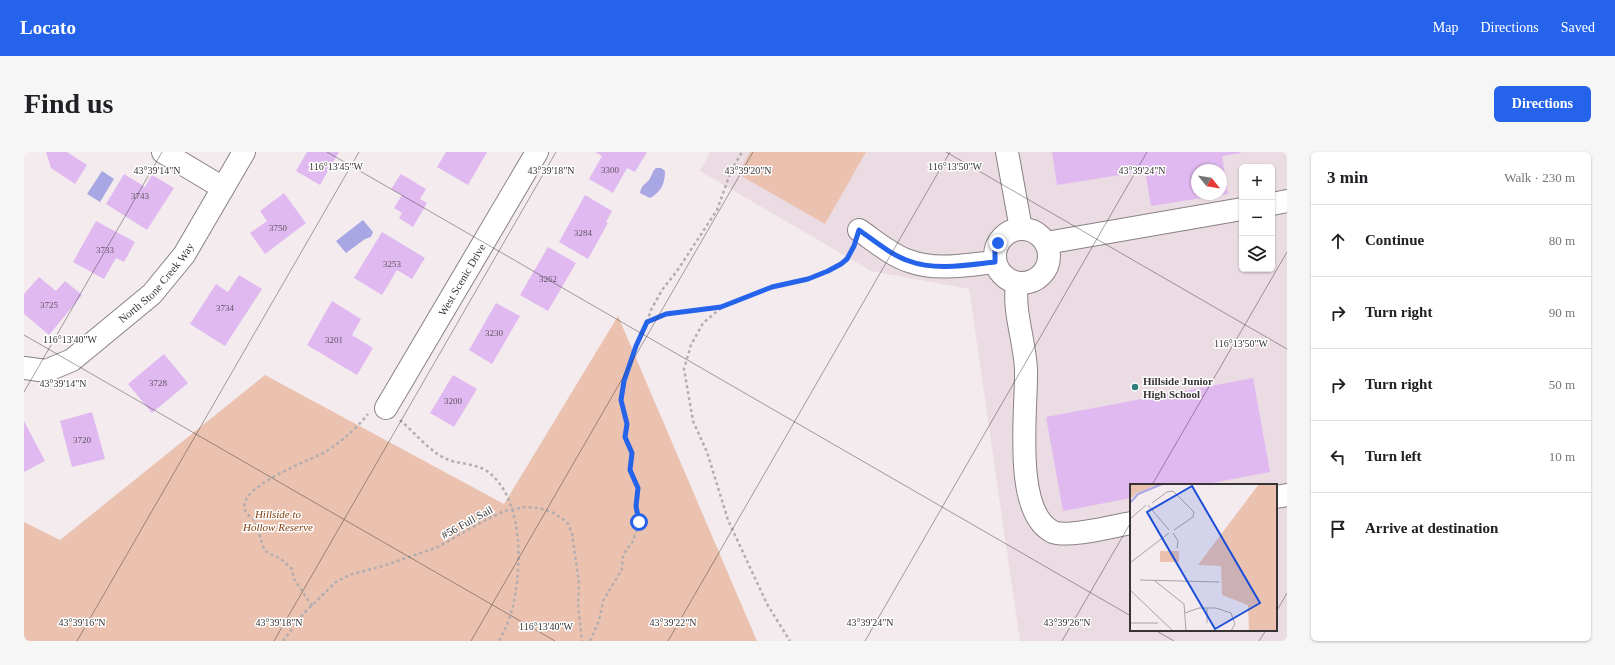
<!DOCTYPE html>
<meta charset="utf-8">
<style>
:root{--surface:#fff;--page:#f6f6f6;--text:#202124;--muted:#757577;--line:#e0e0e0;--accent:#2563eb}
body{margin:0;font-family:Georgia,serif;background:var(--page);color:var(--text)}
.controls{position:absolute;right:12px;top:12px;display:grid;overflow:hidden;border-radius:6px;box-shadow:0 1px 3px #0004}
.controls button{width:36px;height:36px;display:grid;place-items:center;padding:0;border:0;border-bottom:1px solid var(--line);background:var(--surface);color:var(--text);font:20px sans-serif}
.compass{position:absolute;left:1167px;top:12px;width:36px;height:36px;border-radius:50%;background:var(--surface);box-shadow:0 1px 3px #0004;rotate:120deg}
.stop{position:absolute;width:12px;height:12px;margin:-9px;border:3px solid #2563eb;border-radius:50%;background:#fff}
.stop.end{background:#2563eb;border-color:#fff;box-shadow:0 1px 4px #0008}
.list{margin:0;padding:0;list-style:none}
h2{display:flex;justify-content:space-between;align-items:center;height:52px;margin:0;padding:0 16px;font-size:17px}
h2 small{font-size:13px;font-weight:400;color:var(--muted)}
.list li{display:grid;grid-template-columns:26px 1fr auto;gap:12px;align-items:center;box-sizing:border-box;height:72px;padding:0 16px;border-top:1px solid var(--line)}
.list b{display:block;font-size:15px;white-space:nowrap}
.list em{font-size:13px;font-style:normal;color:var(--muted)}
.icon{flex:none;width:22px;height:22px;fill:none;stroke:currentColor;stroke-width:2;stroke-linecap:round;stroke-linejoin:round}
.map{position:relative;flex:none;width:1263px;height:489px;overflow:hidden;border-radius:6px}
header{display:flex;align-items:center;gap:24px;box-sizing:border-box;height:56px;padding:0 20px;background:var(--accent);color:#fff}
header strong{font-size:19px}
nav{display:flex;gap:22px;margin-inline-start:auto;font-size:14px}
.intro{display:flex;align-items:center;justify-content:space-between;box-sizing:border-box;height:96px;padding:0 24px}
h1{margin:0;font-size:28px}
.button{padding:10px 18px;border-radius:6px;background:var(--accent);color:#fff;font-size:14px;font-weight:700}
main{display:flex;gap:24px;padding:0 24px}
aside{flex:1;background:var(--surface);border-radius:6px;box-shadow:0 1px 3px #0004}
.map>svg:first-child{display:block}
.built{fill:#ebdbe3;fill-rule:evenodd}
.green{fill:#eac2af}
.water{fill:#a9a7e3}
.building{fill:#e0b9f0;fill-rule:evenodd}
.lines{fill:none;stroke-linecap:round;stroke-linejoin:round}
.minor-casing{stroke:#898185;stroke-width:24}
.path{stroke:#b4adb0;stroke-width:2.5;stroke-dasharray:3 3;stroke-linecap:butt}
.minor{stroke:#fff;stroke-width:22}
.route{stroke:#2563eb;stroke-width:5}
.ticks{fill:none;stroke:#383436;stroke-width:1;stroke-opacity:0.45}
.poi-dot{fill:#337c7c;stroke:#fff;stroke-width:1.5}
.labels{text-anchor:middle;stroke-width:3;stroke-linejoin:round;paint-order:stroke}
.number-label{font-size:9px;fill:#625564}
.street-label{font-size:11px;fill:#383436;stroke:#fff}
.poi-label{font-size:11px;font-weight:bold;fill:#383436;stroke:#fff;text-anchor:start}
.park-label{font-size:11px;font-style:italic;fill:#843a0b;stroke:#fff}
.inset-river{fill:none;stroke:#a9a7e3;stroke-width:2}
.inset-road{fill:none;stroke:#a9a2a5;stroke-width:1}
.view{fill:#1d4ed8;fill-opacity:0.15;stroke:#1d4ed8;stroke-width:2}
.inset-edge{fill:none;stroke:#383436;stroke-width:2}
.ticks-label{font-size:10px;text-anchor:middle;fill:#383436;stroke:#fff;stroke-width:3;stroke-linejoin:round;paint-order:stroke}
</style>
<header>
<strong>Locato</strong>
<nav><a>Map</a><a>Directions</a><a>Saved</a></nav>
</header>
<div class="intro"><h1>Find us</h1><a class="button">Directions</a></div>
<main>
<div class="map">
<svg width="1263" height="489" viewBox="0 0 1263 489">
<rect width="100%" height="100%" fill="#f4ebef"/>
<path class="built" d="M 686,0 L 1263,0 L 1263,489 L 996,489 L 945,137 L 847,119 L 676,19 ZM 1218,15 L 1248,15 L 1248,117 L 1218,117 ZM 1173,18 L 1197,18 L 1197,42 L 1173,42 ZM 1107,333 L 1252,333 L 1252,478 L 1107,478 Z"/>
<g class="green">
<path d="M 726,0 L 842,0 L 801,72 L 714,22 Z"/>
<path d="M 594,164 L 733,489 L 0,489 L 0,370 L 36,388 L 241,223 L 480,352 Z"/>
</g>
<g class="water">
<path d="M 632,16 L 637,16 L 641,19 C 641,32 637,40 626,46 L 616,41 C 617,34 620,33 625,28 C 628,24 628,19 632,16 Z"/>
<path d="M 78,19 L 90,27 L 76,50 L 63,42 Z"/>
<path d="M 339,68 L 349,80 L 347,85 L 341,87 L 322,101 L 312,89 Z"/>
</g>
<g class="building">
<path d="M 22,0 L 43,0 L 63,13 L 51,32 L 27,16 Z"/>
<path d="M 283,0 L 315,0 L 296,33 L 272,19 Z"/>
<path d="M 422,0 L 463,0 L 444,33 L 413,15 Z"/>
<path d="M 571,0 L 623,0 L 611,20 L 603,16 L 589,41 L 565,27 L 578,4 Z"/>
<path d="M 1028,0 L 1216,0 L 1217,1 L 1198,4 L 1204,42 L 1127,54 L 1121,19 L 1033,33 ZM 1173,18 L 1197,18 L 1197,42 L 1173,42 Z"/>
<path d="M 100,22 L 121,35 L 128,23 L 150,36 L 123,78 L 82,52 Z"/>
<path d="M 377,22 L 402,37 L 396,47 L 403,51 L 389,75 L 375,66 L 378,61 L 370,56 L 378,43 L 367,37 Z"/>
<path d="M 260,41 L 282,71 L 241,102 L 226,81 L 243,69 L 236,59 Z"/>
<path d="M 561,43 L 588,59 L 582,70 L 584,71 L 564,107 L 535,90 Z"/>
<path d="M 72,69 L 111,90 L 100,110 L 92,106 L 80,127 L 49,110 Z"/>
<path d="M 358,80 L 401,106 L 388,127 L 373,118 L 358,143 L 330,126 Z"/>
<path d="M 524,95 L 552,111 L 524,159 L 496,143 Z"/>
<path d="M 215,123 L 238,137 L 201,194 L 166,172 L 192,132 L 204,140 Z"/>
<path d="M 15,125 L 32,139 L 41,129 L 58,143 L 25,183 L 0,162 L 0,142 Z"/>
<path d="M 308,149 L 337,167 L 328,183 L 349,196 L 333,223 L 283,193 Z"/>
<path d="M 472,151 L 496,164 L 468,212 L 445,198 Z"/>
<path d="M 140,202 L 164,231 L 128,261 L 104,232 Z"/>
<path d="M 429,223 L 453,237 L 430,275 L 406,261 Z"/>
<path d="M 1229,226 L 1246,320 L 1177,333 L 1107,333 L 1107,346 L 1039,359 L 1022,265 Z"/>
<path d="M 68,260 L 81,307 L 48,315 L 36,269 Z"/>
<path d="M 0,269 L 21,309 L 0,320 Z"/>
</g>
<g class="lines">
<g class="minor-casing">
<g id="minor">
<path d="M 139,0 L 199,36"/>
<path d="M 983,0 L 997,77"/>
<path d="M 1248,52 L 1263,49"/>
<circle cx="998" cy="104" r="27"/>
<path d="M 835,78 C 851,89 867,103 885,109 C 911,119 944,113 971,110"/>
<path d="M 1022,91 L 1218,57"/>
<path d="M 993,131 C 989,161 1001,189 1002,218 C 1003,257 988,360 1029,380 C 1044,386 1090,374 1107,371"/>
<path id="s1" d="M 0,216 L 22,219 L 48,208 L 128,142 L 160,103 L 220,0"/>
<path id="s2" d="M 362,256 L 513,0"/>
<path d="M 1252,345 L 1263,343"/>
</g>
</g>
<g class="path">
<path d="M 697,156 L 679,171 L 667,193 L 660,217 L 669,269 L 683,300 L 704,368 L 743,452 L 766,489"/>
<path d="M 623,170 L 627,158 L 638,138 L 653,119 L 693,58 L 707,19 L 718,0"/>
<path d="M 376,268 C 391,281 408,302 425,308 C 437,312 452,312 463,319 C 501,347 498,418 488,458 C 485,469 480,479 475,489"/>
<path d="M 288,454 L 270,427 L 268,417 L 257,407 L 244,401 L 240,397 L 231,368 C 188,343 286,309 301,300 C 318,289 331,278 344,262"/>
<path d="M 259,489 L 280,461 L 312,430 L 325,423 L 359,414 L 414,395 L 452,373 L 480,359 L 501,355 L 515,356 L 530,361 L 543,370 L 548,381 L 555,431 L 554,452 L 558,489"/>
<path d="M 566,489 L 575,469 L 579,449 L 598,417 L 599,403 L 609,389 L 615,371 L 612,354 L 614,335 L 606,318 L 608,301 L 601,285 L 603,272 L 597,248 L 600,229 L 612,194 L 623,170 L 642,162 L 697,155 L 748,135 L 784,127 L 817,112 L 829,98"/>
</g>
<use href="#minor" class="minor"/>
</g>
<g class="lines">
<path class="route" d="M 615,370 L 612,354 L 614,336 L 606,318 L 608,301 L 601,285 L 603,272 L 597,248 L 600,229 L 612,194 L 623,170 L 642,162 L 697,155 L 748,135 L 784,127 L 804,119 L 817,112 L 823,107 L 830,94 L 835,78 C 851,89 867,103 885,109 C 911,119 944,113 971,110 L 971,99 L 974,91"/>
</g>
<path class="ticks" d="M 303,0 L 1107,464M 922,0 L 1263,197M 0,183 L 531,489M 0,240 L 138,0M 1128,333 L 1263,100M 1252,460 L 1263,441M 1131,478 L 1150,489M 53,489 L 335,0M 250,489 L 532,0M 447,489 L 729,0M 644,489 L 926,0M 841,489 L 1123,0M 1038,489 L 1107,370M 1235,489 L 1242,478"/>
<circle class="poi-dot" cx="1111" cy="235" r="4"/>
<g class="labels">
<g class="number-label">
<text x="586" y="21">3300</text>
<text x="116" y="47">3743</text>
<text x="254" y="79">3750</text>
<text x="559" y="84">3284</text>
<text x="81" y="101">3733</text>
<text x="368" y="115">3253</text>
<text x="524" y="130">3262</text>
<text x="25" y="156">3725</text>
<text x="201" y="159">3734</text>
<text x="470" y="184">3230</text>
<text x="310" y="191">3201</text>
<text x="134" y="234">3728</text>
<text x="429" y="252">3200</text>
<text x="58" y="291">3720</text>
</g>
<g class="street-label">
<text dy="4" stroke="none"><textPath href="#s2" startOffset="149">West Scenic Drive</textPath></text>
<text dy="4" stroke="none"><textPath href="#s1" startOffset="165">North Stone Creek Way</textPath></text>
<text transform="translate(443 370) rotate(-29)" y="4">#56 Full Sail</text>
</g>
<g class="poi-label">
<text x="1119" y="233">Hillside Junior<tspan x="1119" dy="13">High School</tspan></text>
</g>
<g class="park-label">
<text x="254" y="366">Hillside to<tspan x="254" dy="13">Hollow Reserve</tspan></text>
</g>
</g>
<g transform="translate(1106 332)">
<rect width="147" height="147" fill="#f4ebef"/>
<path d="M 0,0 L 29,0 L 7,9 L 0,15 ZM 129,0 L 147,0 L 147,147 L 119,147 L 118,121 L 92,111 L 91,82 L 68,81 ZM 30,67 L 49,67 L 49,78 L 30,78 Z" fill="#eac2af"/>
<path class="inset-river" d="M 8,10 L 32,0M 0,19 L 8,10"/>
<path class="inset-road" d="M 22,19 L 37,8 L 43,7 L 64,28 L 63,33 L 44,46M 18,21 L 39,46M 0,35 L 16,21M 43,49 L 48,57 L 47,64M 0,79 L 39,49M 10,96 L 89,98M 25,97 L 54,120 L 56,147M 0,106 L 43,147M 55,129 L 69,124 L 86,124 L 101,129 L 105,140 L 101,147M 0,139 L 28,139M 77,139 L 77,124"/>
<path class="view" d="M 62,2 L 130,119 L 85,145 L 17,28 Z"/>
<rect width="147" height="147" class="inset-edge"/>
</g>
<g class="ticks-label">
<text x="312" y="18">116°13'45"W</text>
<text x="931" y="18">116°13'50"W</text>
<text x="133" y="22">43°39'14"N</text>
<text x="527" y="22">43°39'18"N</text>
<text x="724" y="22">43°39'20"N</text>
<text x="1118" y="22">43°39'24"N</text>
<text x="46" y="191">116°13'40"W</text>
<text x="1217" y="195">116°13'50"W</text>
<text x="39" y="235">43°39'14"N</text>
<text x="58" y="474">43°39'16"N</text>
<text x="255" y="474">43°39'18"N</text>
<text x="649" y="474">43°39'22"N</text>
<text x="846" y="474">43°39'24"N</text>
<text x="1043" y="474">43°39'26"N</text>
<text x="522" y="478">116°13'40"W</text>
</g>
</svg>
<div class="controls">
<button>+</button>
<button>−</button>
<button><svg class="icon" aria-label="layers" viewBox="0 0 24 24"><path d="M12 4l9 5-9 5-9-5zM3 14l9 5 9-5"/></svg></button>
</div>
<svg class="compass" viewBox="-18 -18 36 36"><path d="M0-13l5 13h-10z" fill="#e53935"/><path d="M0 13l5-13h-10z" fill="#757577"/></svg>
<div class="stop" style="left:615px;top:370px"></div>
<div class="stop end" style="left:974px;top:91px"></div>
</div>
<aside>
<h2>3 min<small>Walk · 230 m</small></h2>
<ul class="list">
<li><svg class="icon" aria-label="ahead" viewBox="0 0 24 24"><path d="M12 20V5M6 11l6-6 6 6"/></svg><div><b>Continue</b></div><em>80 m</em></li>
<li><svg class="icon" aria-label="right" viewBox="0 0 24 24"><path d="M7 20v-9h11M14 6l5 5-5 5"/></svg><div><b>Turn right</b></div><em>90 m</em></li>
<li><svg class="icon" aria-label="right" viewBox="0 0 24 24"><path d="M7 20v-9h11M14 6l5 5-5 5"/></svg><div><b>Turn right</b></div><em>50 m</em></li>
<li><svg class="icon" aria-label="left" viewBox="0 0 24 24"><path d="M17 20v-9H6M10 6l-5 5 5 5"/></svg><div><b>Turn left</b></div><em>10 m</em></li>
<li><svg class="icon" aria-label="arrive" viewBox="0 0 24 24"><path d="M6 21V4h12l-3 4 3 4H6"/></svg><div><b>Arrive at destination</b></div></li>
</ul>
</aside>
</main>
